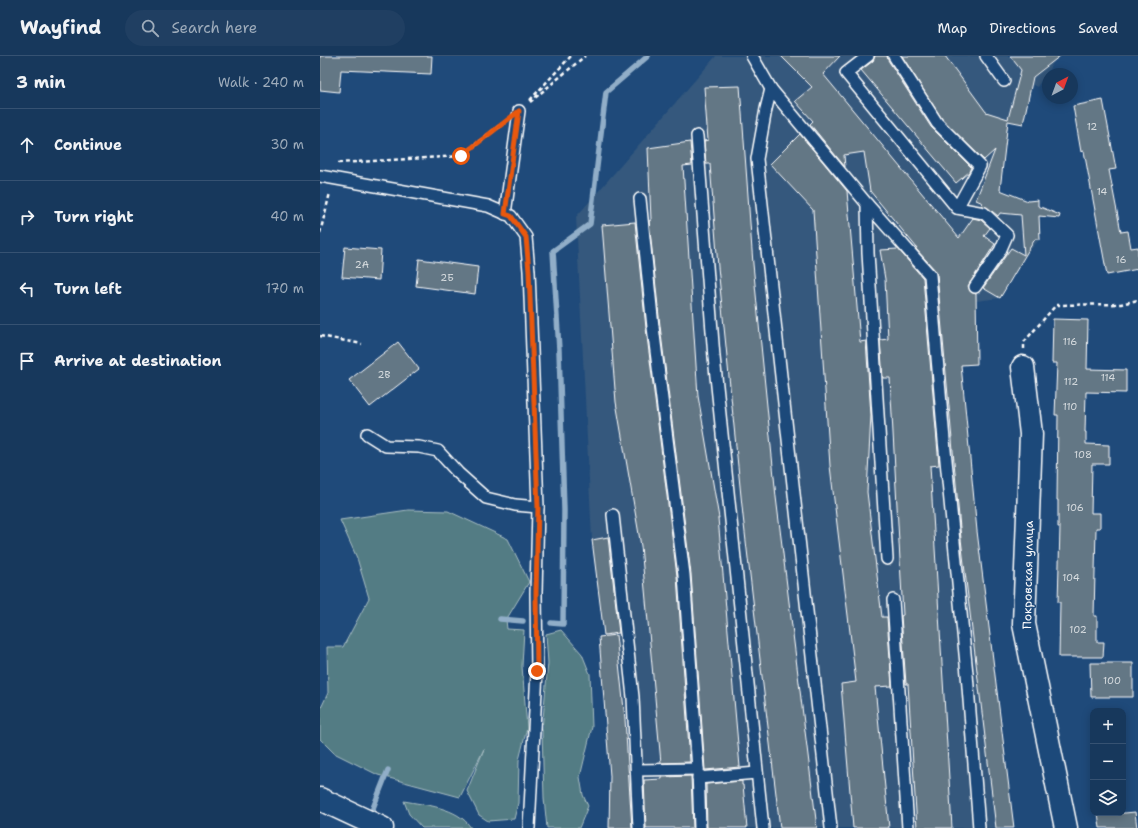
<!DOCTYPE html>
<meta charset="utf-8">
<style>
:root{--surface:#17385c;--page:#203f62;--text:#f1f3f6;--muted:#9eacbb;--line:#365272}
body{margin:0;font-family:"Shantell Sans",sans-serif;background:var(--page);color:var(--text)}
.controls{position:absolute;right:12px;bottom:12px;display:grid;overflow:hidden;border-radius:8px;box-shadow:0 2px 10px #0003}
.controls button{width:36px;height:36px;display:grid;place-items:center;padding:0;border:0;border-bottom:1px solid var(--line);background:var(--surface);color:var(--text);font:20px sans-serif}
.compass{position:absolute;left:722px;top:12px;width:36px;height:36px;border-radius:50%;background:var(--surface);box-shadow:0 2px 10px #0003;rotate:41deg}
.stop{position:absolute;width:12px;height:12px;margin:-9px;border:3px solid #ea580c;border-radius:50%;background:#fff}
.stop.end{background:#ea580c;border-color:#fff;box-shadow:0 1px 4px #0008}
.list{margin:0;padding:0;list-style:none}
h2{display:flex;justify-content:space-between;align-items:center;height:52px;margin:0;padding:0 16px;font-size:17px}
h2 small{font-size:13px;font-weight:400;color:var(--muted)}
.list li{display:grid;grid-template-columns:26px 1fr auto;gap:12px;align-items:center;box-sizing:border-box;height:72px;padding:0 16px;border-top:1px solid var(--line)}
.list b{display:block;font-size:15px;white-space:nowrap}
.list em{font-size:13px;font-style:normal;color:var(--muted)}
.icon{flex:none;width:22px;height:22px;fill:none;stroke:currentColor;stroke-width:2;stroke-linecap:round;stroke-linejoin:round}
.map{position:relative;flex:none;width:818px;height:772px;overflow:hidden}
header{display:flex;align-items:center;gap:24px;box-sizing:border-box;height:56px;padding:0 20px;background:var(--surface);border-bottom:1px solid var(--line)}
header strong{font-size:19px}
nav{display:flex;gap:22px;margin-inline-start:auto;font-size:14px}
.search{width:280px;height:36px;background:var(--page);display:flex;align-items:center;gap:10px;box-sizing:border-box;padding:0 14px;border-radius:22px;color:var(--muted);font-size:15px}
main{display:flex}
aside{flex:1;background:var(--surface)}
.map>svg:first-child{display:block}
.built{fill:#34587d}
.green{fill:#537c84;stroke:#a9bec2}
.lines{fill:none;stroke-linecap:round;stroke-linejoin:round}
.stream{stroke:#91aec8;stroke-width:5.5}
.building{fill:#647785;stroke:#fff}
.lane-casing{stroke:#fff;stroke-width:14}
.street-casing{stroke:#fff;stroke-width:25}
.path{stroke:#fff;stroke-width:2.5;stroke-dasharray:4 3;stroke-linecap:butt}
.lane{stroke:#1f4a7a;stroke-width:11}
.street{stroke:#1f4a7a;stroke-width:22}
.route{stroke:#ea580c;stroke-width:5}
.labels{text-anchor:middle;stroke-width:3;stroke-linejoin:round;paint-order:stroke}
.number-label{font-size:10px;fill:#d8dde0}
.street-label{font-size:12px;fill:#fff;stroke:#1f4a7a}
</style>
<header>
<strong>Wayfind</strong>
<div class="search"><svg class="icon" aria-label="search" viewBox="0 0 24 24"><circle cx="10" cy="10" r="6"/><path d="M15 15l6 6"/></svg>Search here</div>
<nav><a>Map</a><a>Directions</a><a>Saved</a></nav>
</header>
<main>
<aside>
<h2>3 min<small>Walk · 240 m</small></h2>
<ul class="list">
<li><svg class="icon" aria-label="ahead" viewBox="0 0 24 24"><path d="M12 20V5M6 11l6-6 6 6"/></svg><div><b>Continue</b></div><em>30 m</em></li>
<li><svg class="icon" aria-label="right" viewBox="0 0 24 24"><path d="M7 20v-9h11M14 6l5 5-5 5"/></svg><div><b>Turn right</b></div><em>40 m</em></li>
<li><svg class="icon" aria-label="left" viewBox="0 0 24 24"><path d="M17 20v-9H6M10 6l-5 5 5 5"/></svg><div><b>Turn left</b></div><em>170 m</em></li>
<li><svg class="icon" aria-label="arrive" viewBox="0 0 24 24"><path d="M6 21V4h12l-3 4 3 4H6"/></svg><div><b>Arrive at destination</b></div></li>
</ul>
</aside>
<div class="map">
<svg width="818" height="772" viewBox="0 0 818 772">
<rect width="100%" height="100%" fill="#1f4a7a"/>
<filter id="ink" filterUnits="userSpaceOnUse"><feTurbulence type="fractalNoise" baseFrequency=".025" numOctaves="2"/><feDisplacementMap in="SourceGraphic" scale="8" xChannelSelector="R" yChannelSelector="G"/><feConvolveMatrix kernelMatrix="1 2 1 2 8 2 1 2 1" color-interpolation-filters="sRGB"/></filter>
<g filter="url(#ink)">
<path class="built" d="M 396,0 L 740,0 L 735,4 L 717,31 L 711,28 L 703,68 L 688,65 L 680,134 L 692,139 L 689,147 L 718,144 L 720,183 L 705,200 L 680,242 L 656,245 L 657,308 L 641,310 L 657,475 L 694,772 L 289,772 L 290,720 L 279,581 L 284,580 L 272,484 L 256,161 Z"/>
<g class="green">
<path d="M 88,454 L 128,455 L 188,483 L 209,526 L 186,564 L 187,573 L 204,574 L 202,610 L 207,672 L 199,704 L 198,747 L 194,763 L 168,765 L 159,759 L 147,735 L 164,693 L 140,741 L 58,719 L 14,697 L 0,683 L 0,654 L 8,637 L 7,591 L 23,591 L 49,542 L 37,502 L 20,464 Z"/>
<path d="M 241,574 L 262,598 L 270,618 L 272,671 L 260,721 L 263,739 L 268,750 L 259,772 L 227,772 L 224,742 L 222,674 L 228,607 L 226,578 Z"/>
<path d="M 84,745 C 105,749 138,751 151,772 L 102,772 L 89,758 Z"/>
</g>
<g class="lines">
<g class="stream">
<path d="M 180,563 L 203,565"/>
<path d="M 231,567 L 243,568 L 244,454 L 239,294 L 233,195 L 270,168 L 286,36 L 328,0"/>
<path d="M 53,752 L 68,714"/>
</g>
</g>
<g class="building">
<path d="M 0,0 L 112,0 L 111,18 L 21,14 L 19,36 L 0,34 Z"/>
<path d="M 461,0 L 520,0 L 503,18 L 639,182 L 653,162 L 661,164 L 670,172 L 664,180 L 675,188 L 648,230 L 651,236 L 656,238 L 657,308 L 641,309 L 657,475 L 694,772 L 676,772 L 641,483 L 617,218 L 615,214 L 595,192 L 597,192 L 550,135 L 544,96 L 524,99 L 525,111 L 490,68 L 493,65 L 475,45 L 492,31 Z"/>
<path d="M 555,0 L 567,0 L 568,4 L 611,71 L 651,111 L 649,116 L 636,127 L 541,14 L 553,5 Z"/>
<path d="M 582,0 L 625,0 L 666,56 L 688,63 L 701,14 L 690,0 L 740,0 L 713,21 L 703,68 L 688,65 L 680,134 L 708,145 L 718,144 L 718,150 L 740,159 L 739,162 L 719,160 L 720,183 L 715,183 L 680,242 L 663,232 L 691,192 L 704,199 L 701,159 L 680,157 L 678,160 L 668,152 L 661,149 L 663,147 L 656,144 L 675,94 L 664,104 L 622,63 Z"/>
<path d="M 420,30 L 433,208 L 456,441 L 497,772 L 460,772 L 423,460 L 398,211 L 390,108 L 386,108 L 384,85 L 388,84 L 384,31 Z"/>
<path d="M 783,44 L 796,113 L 789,114 L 801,176 L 808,175 L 811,192 L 818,191 L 818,213 L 787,219 L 764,95 L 761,96 L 753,50 Z"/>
<path d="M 480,78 L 527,135 L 540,286 L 546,285 L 551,359 L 547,436 L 562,561 L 567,561 L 572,630 L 555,631 L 569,772 L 533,772 L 521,628 L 536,626 L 510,410 L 493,154 L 450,108 Z"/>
<path d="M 370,86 L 372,109 L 363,110 L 378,340 L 399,462 L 398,462 L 420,711 L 385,714 L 371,518 L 340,270 L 329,165 L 331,164 L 328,92 Z"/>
<path d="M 315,166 L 326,272 L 357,520 L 370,706 L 341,707 L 321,490 L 296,346 L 282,169 Z"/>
<path d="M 25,191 L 61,194 L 59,224 L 22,221 Z"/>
<path d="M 578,193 L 603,222 L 619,409 L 610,410 L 632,772 L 597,772 L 588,628 L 586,628 L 581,560 L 583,559 L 570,322 L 563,322 L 560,284 L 568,283 L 565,223 L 560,194 Z"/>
<path d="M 99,203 L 158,211 L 155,238 L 96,230 Z"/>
<path d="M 733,263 L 768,264 L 767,313 L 806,314 L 806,337 L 766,336 L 765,376 L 766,376 L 766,388 L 789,389 L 789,408 L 772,408 L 771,457 L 780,457 L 780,472 L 776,472 L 774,560 L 777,560 L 777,586 L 784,586 L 783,601 L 739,601 L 740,546 L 738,546 L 740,471 L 738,471 L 738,444 L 737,444 L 738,359 L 735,359 L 737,307 L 732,307 Z"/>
<path d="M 78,286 L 99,313 L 50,351 L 29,324 Z"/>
<path d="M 288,481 L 299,577 L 284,579 L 272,484 Z"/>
<path d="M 296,579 L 305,663 L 312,772 L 289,772 L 290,720 L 279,581 Z"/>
<path d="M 770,607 L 813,607 L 813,641 L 771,641 Z"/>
<path d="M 371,720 L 373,772 L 326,772 L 324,724 L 342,723 L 342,721 Z"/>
<path d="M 422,725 L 422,729 L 423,729 L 427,772 L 387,772 L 386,728 Z"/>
<path d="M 815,756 L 817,772 L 780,772 L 778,757 L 805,757 Z"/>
</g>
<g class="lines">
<g class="lane-casing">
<g id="lane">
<path d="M 432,0 L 451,33"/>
<path d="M 548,0 L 526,17 L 637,152 L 660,110 L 617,67 L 574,0"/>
<path d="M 666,0 L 684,25"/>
<path d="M 377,80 L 394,301 L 443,772"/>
<path d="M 0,120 L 168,150 L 191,160 L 206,181 L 209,215 L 218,451 L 216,537 L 217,615 L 209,772"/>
<path d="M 320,143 L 333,271 L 364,519 L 378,713 L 380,772"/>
<path d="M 547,148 L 548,197 L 567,503"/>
<path d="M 637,152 L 664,157 L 687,179 L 680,195 L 655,231"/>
<path d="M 185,158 L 199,55"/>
<path d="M 47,378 L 66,390 L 99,391 L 118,395 L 138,417 L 166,442 L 195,449 L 218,451"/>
<path d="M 293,459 L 313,641 L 319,772"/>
<path d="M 573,544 L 588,772"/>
<path d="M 317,714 L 378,713"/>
<path d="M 378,722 L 437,717"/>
<path d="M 511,772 L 437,103 L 446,53 L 451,33 L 547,148 L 610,219 L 624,384 L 647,618 L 659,772"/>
</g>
</g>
<g class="street-casing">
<g id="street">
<path d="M 703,311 L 711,378 L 704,568 L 746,772"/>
<path d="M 0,743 L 62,772"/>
</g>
</g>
<g class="path">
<path d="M 210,44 L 251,0"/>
<path d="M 210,46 L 265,0"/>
<path d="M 18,107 L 141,100 L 182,68"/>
<path d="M 0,177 L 10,137"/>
<path d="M 0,280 L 42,288"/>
<path d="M 704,293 L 704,286 L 736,249 L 801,248 L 818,244"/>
</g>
<use href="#lane" class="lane"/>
<use href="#street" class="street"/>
</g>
</g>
<g class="lines" filter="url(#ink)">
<path class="route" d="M 141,100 L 199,55 L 185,158 L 191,160 L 206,181 L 209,215 L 218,451 L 216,537 L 217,615"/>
</g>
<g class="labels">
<g class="number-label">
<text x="772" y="74">12</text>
<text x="782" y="139">14</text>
<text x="801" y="207">16</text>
<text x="42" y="212">2А</text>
<text x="127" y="225">2Б</text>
<text x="750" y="289">116</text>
<text x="64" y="322">2В</text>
<text x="788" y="325">114</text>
<text x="751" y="329">112</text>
<text x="750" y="354">110</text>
<text x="763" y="402">108</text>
<text x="755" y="455">106</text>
<text x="751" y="525">104</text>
<text x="758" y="577">102</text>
<text x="792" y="628">100</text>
</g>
<g class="street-label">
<text transform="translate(708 519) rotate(-89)" y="4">Покровская улица</text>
</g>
</g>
</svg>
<div class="controls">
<button>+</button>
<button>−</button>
<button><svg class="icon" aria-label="layers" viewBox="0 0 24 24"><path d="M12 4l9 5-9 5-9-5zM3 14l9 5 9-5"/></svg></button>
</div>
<svg class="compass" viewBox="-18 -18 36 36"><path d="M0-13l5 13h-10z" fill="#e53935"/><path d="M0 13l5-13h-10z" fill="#9eacbb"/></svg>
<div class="stop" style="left:141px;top:100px"></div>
<div class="stop end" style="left:217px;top:615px"></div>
</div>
</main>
